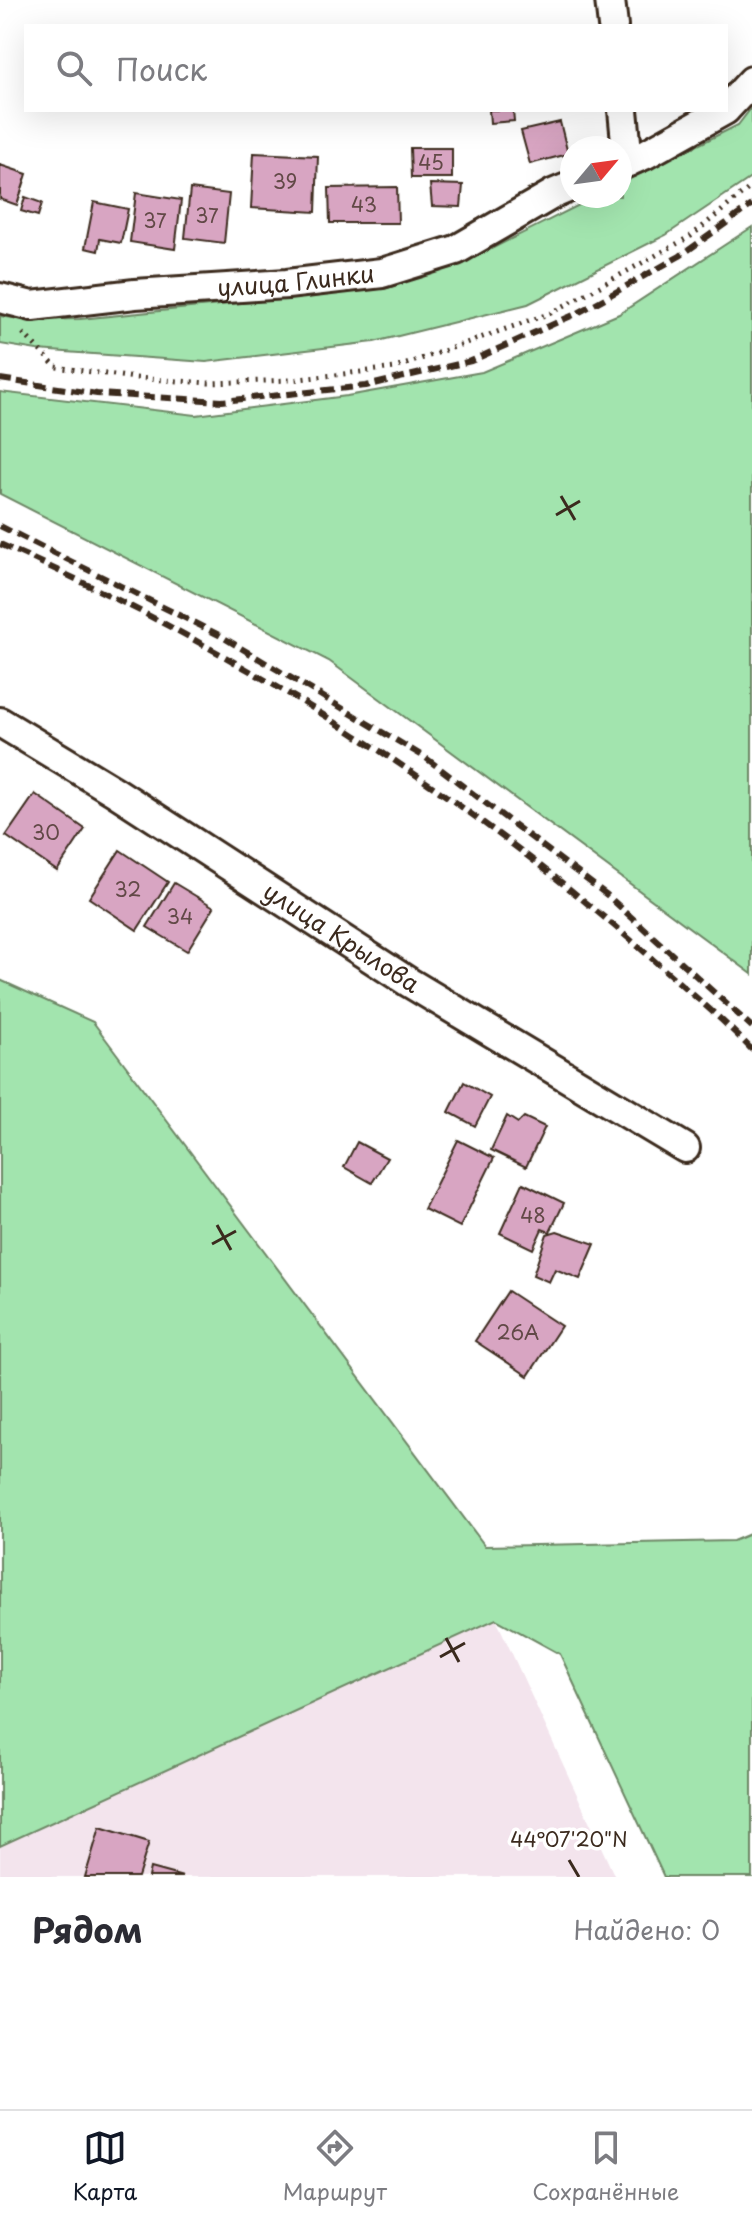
<!DOCTYPE html>
<html lang="ru">
<meta charset="utf-8">
<style>
:root{--surface:#fff;--page:#f7f7f7;--text:#2b2b33;--muted:#7c7c81;--line:#e1e1e2;--accent:#111827}
body{margin:0;font-family:"Playpen Sans",sans-serif;background:var(--page);color:var(--text)}
.compass{position:absolute;left:560px;top:136px;width:72px;height:72px;border-radius:50%;background:var(--surface);box-shadow:0 8px 32px #0002;rotate:61deg}
.list{margin:0;padding:0;list-style:none}
h2{display:flex;justify-content:space-between;align-items:center;height:104px;margin:0;padding:0 32px;font-size:34px}
h2 small{font-size:26px;font-weight:400;color:var(--muted)}
.icon{flex:none;width:44px;height:44px;fill:none;stroke:currentColor;stroke-width:2;stroke-linecap:round;stroke-linejoin:round}
.map{position:relative;flex:none;width:752px;height:1877px;overflow:hidden}
.search{position:absolute;background:var(--surface);box-shadow:0 8px 32px #0002;left:24px;right:24px;top:24px;height:88px;display:flex;align-items:center;gap:20px;box-sizing:border-box;padding:0 28px;border-radius:0px;color:var(--muted);font-size:30px}
.sheet{height:232px;background:var(--surface)}
nav{display:flex;justify-content:space-around;align-items:center;box-sizing:border-box;height:112px;border-top:2px solid var(--line);background:var(--surface);font-size:22px;color:var(--muted)}
nav a{display:grid;justify-items:center;gap:4px}
nav .on{color:var(--accent)}
.map>svg:first-child{display:block}
.built{fill:#f3e4ed}
.green{fill:#a2e4ae;stroke:#6e8766;stroke-width:2}
.building{fill:#d8a5c2;stroke:#3b2a1e;stroke-width:2}
.lines{fill:none;stroke-linecap:round;stroke-linejoin:round}
.street-casing{stroke:#3b2a1e;stroke-width:34}
.path{stroke:#3b2a1e;stroke-width:5;stroke-dasharray:2 6;stroke-linecap:butt}
.street{stroke:#fff;stroke-width:28}
.rail{stroke:#3b2a1e;stroke-width:6;stroke-dasharray:12 6;stroke-linecap:butt}
.ticks{fill:none;stroke:#3b2a1e;stroke-width:3}
.labels{text-anchor:middle;stroke-width:7;stroke-linejoin:round;paint-order:stroke}
.number-label{font-size:20px;fill:#624947}
.street-label{font-size:24px;fill:#3b2a1e;stroke:#fff}
.ticks-label{font-size:20px;text-anchor:middle;fill:#3b2a1e;stroke:#fff;stroke-width:7;stroke-linejoin:round;paint-order:stroke}
</style>
<div class="map">
<svg width="752" height="1877" viewBox="0 0 752 1877">
<rect width="100%" height="100%" fill="#fff"/>
<filter id="ink" filterUnits="userSpaceOnUse"><feTurbulence type="fractalNoise" baseFrequency=".0125" numOctaves="2"/><feDisplacementMap in="SourceGraphic" scale="16" xChannelSelector="R" yChannelSelector="G"/><feConvolveMatrix kernelMatrix="1 2 1 2 8 2 1 2 1" color-interpolation-filters="sRGB"/></filter>
<g filter="url(#ink)">
<path class="built" d="M 496,1619 L 615,1877 L 0,1877 L 0,1846 Z"/>
<g class="green">
<path d="M 752,107 L 752,177 L 666,235 L 528,304 L 374,342 L 206,362 L 37,350 L 0,344 L 0,316 L 27,320 L 80,319 L 388,288 L 483,253 L 597,196 L 620,196 L 620,184 L 738,125 Z"/>
<path d="M 752,227 L 752,974 L 329,661 L 0,494 L 0,392 L 196,415 L 347,396 L 482,372 L 619,314 Z"/>
<path d="M 0,980 L 93,1022 L 485,1546 L 733,1541 L 752,1533 L 752,1877 L 664,1877 L 560,1654 L 496,1619 L 0,1846 Z"/>
</g>
<g class="building">
<path d="M 489,110 L 513,110 L 514,121 L 490,123 Z"/>
<path d="M 560,122 L 568,154 L 530,164 L 521,131 Z"/>
<path d="M 410,148 L 452,148 L 452,178 L 411,178 Z"/>
<path d="M 254,153 L 318,156 L 316,212 L 251,208 Z"/>
<path d="M 0,165 L 27,174 L 17,205 L 0,199 Z"/>
<path d="M 430,184 L 463,185 L 461,207 L 432,206 Z"/>
<path d="M 397,187 L 398,223 L 330,223 L 329,188 Z"/>
<path d="M 190,189 L 229,194 L 224,243 L 185,238 Z"/>
<path d="M 136,193 L 181,200 L 175,249 L 130,242 Z"/>
<path d="M 25,197 L 42,203 L 38,216 L 21,211 Z"/>
<path d="M 94,202 L 128,209 L 121,243 L 100,239 L 98,251 L 85,248 Z"/>
<path d="M 35,794 L 85,829 L 57,871 L 6,836 Z"/>
<path d="M 120,850 L 168,882 L 137,930 L 89,898 Z"/>
<path d="M 174,883 L 214,907 L 187,951 L 147,927 Z"/>
<path d="M 464,1082 L 490,1097 L 475,1126 L 449,1112 Z"/>
<path d="M 507,1116 L 518,1123 L 524,1117 L 545,1127 L 526,1167 L 491,1150 Z"/>
<path d="M 458,1140 L 494,1158 L 460,1227 L 424,1209 Z"/>
<path d="M 357,1142 L 387,1158 L 372,1183 L 344,1167 Z"/>
<path d="M 523,1183 L 564,1203 L 550,1232 L 542,1229 L 533,1249 L 500,1233 Z"/>
<path d="M 557,1231 L 595,1244 L 580,1279 L 555,1269 L 549,1282 L 533,1275 L 547,1234 Z"/>
<path d="M 508,1291 L 561,1326 L 528,1376 L 475,1341 Z"/>
<path d="M 100,1827 L 149,1842 L 138,1877 L 85,1877 Z"/>
<path d="M 150,1868 L 183,1877 L 148,1877 Z"/>
</g>
<g class="lines">
<g class="street-casing">
<g id="street">
<path d="M 610,0 L 613,26"/>
<path d="M 726,109 L 752,81"/>
<path d="M 623,110 L 628,162"/>
<path d="M 620,165 L 646,154 L 725,110"/>
<path id="s1" d="M 0,298 L 32,306 L 135,294 L 287,284 L 382,273 L 456,250 L 553,194 L 572,186"/>
<path id="s2" d="M 0,722 L 114,791 L 410,983 L 685,1148"/>
</g>
</g>
<path class="path" d="M 23,333 L 56,367 L 135,378 L 209,383 L 291,380 L 395,368 L 551,313 L 691,236 L 752,186"/>
<use href="#street" class="street"/>
<g class="rail">
<path d="M 0,379 L 97,394 L 222,401 L 366,386 L 471,361 L 578,313 L 680,256 L 752,205"/>
<path d="M 0,526 L 219,635 L 426,758 L 607,895 L 752,1027"/>
<path d="M 0,544 C 238,650 463,790 658,964 C 689,992 723,1019 752,1050"/>
</g>
</g>
</g>
<path class="ticks" d="M 561,496 L 575,520M 556,515 L 580,501M 217,1225 L 231,1250M 212,1244 L 236,1231M 446,1638 L 459,1662M 440,1657 L 465,1643M 569,1860 L 579,1877"/>
<g class="labels">
<g class="number-label">
<text x="431" y="170">45</text>
<text x="285" y="189">39</text>
<text x="364" y="212">43</text>
<text x="207" y="223">37</text>
<text x="155" y="228">37</text>
<text x="46" y="840">30</text>
<text x="128" y="897">32</text>
<text x="180" y="924">34</text>
<text x="533" y="1223">48</text>
<text x="518" y="1340">26А</text>
</g>
<g class="street-label">
<text dy="8" stroke="none"><textPath href="#s1" startOffset="298">улица Глинки</textPath></text>
<text dy="8" stroke="none"><textPath href="#s2" startOffset="404">улица Крылова</textPath></text>
</g>
</g>
<g class="ticks-label">
<text x="569" y="1847">44°07'20"N</text>
</g>
</svg>
<svg class="compass" viewBox="-18 -18 36 36"><path d="M0-13l5 13h-10z" fill="#e53935"/><path d="M0 13l5-13h-10z" fill="#7c7c81"/></svg>
<div class="search"><svg class="icon" aria-label="search" viewBox="0 0 24 24"><circle cx="10" cy="10" r="6"/><path d="M15 15l6 6"/></svg>Поиск</div>
</div>
<section class="sheet">
<h2>Рядом<small>Найдено: 0</small></h2>
<ul class="list">
</ul>
</section>
<nav>
<a class="on"><svg class="icon" aria-label="map" viewBox="0 0 24 24"><path d="M3 6l6-2 6 2 6-2v14l-6 2-6-2-6 2zM9 4v14M15 6v14"/></svg>Карта</a>
<a><svg class="icon" aria-label="directions" viewBox="0 0 24 24"><path d="M12 3l9 9-9 9-9-9zM9 14v-3h6M13 9l2 2-2 2"/></svg>Маршрут</a>
<a><svg class="icon" aria-label="saved" viewBox="0 0 24 24"><path d="M7 4h10v16l-5-4-5 4z"/></svg>Сохранённые</a>
</nav>
